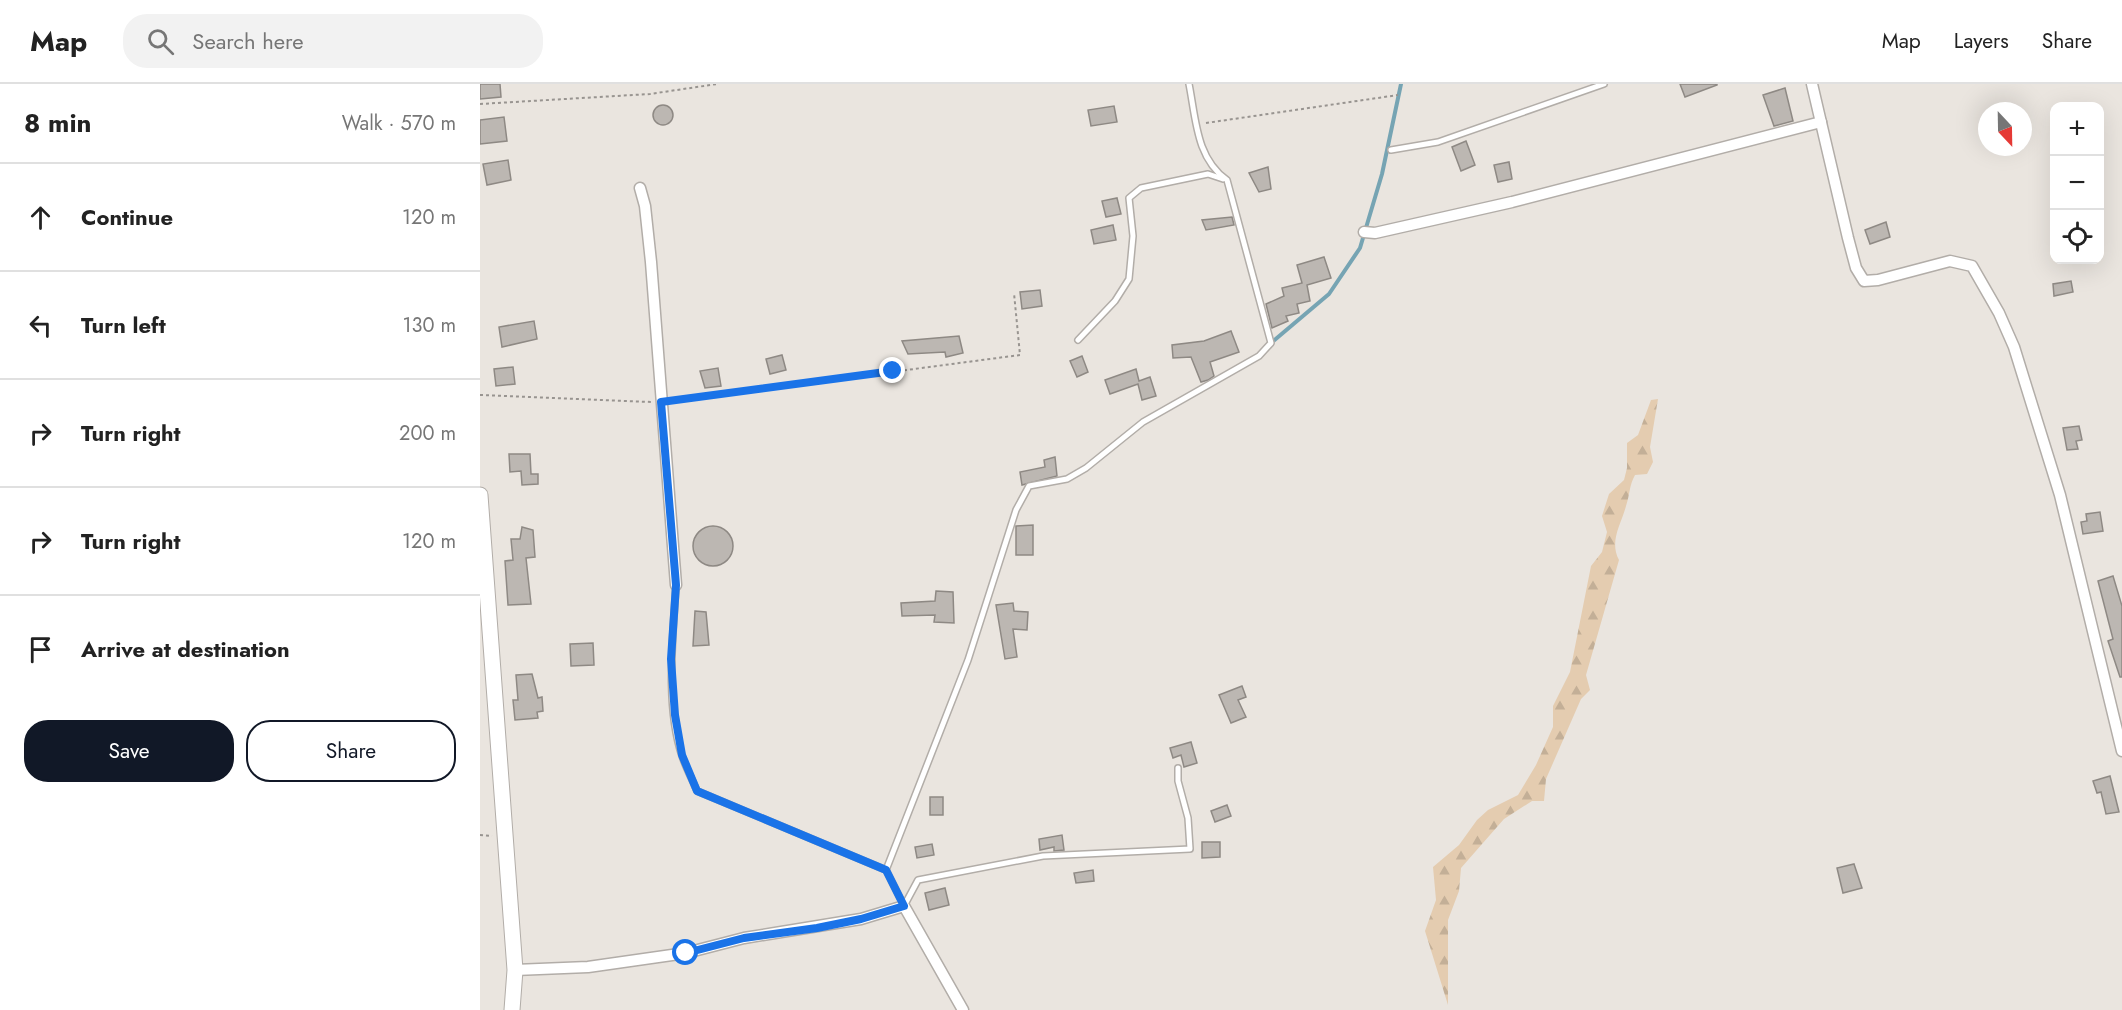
<!DOCTYPE html>
<meta charset="utf-8">
<style>
:root{--surface:#fff;--page:#f2f2f2;--text:#222;--muted:#767676;--line:#e0e0e0;--accent:#111827}
body{margin:0;font-family:Jost,sans-serif;background:var(--page);color:var(--text)}
.controls{position:absolute;right:18px;top:18px;display:grid;overflow:hidden;border-radius:12px;box-shadow:0 6px 24px #0002}
.controls button{width:54px;height:54px;display:grid;place-items:center;padding:0;border:0;border-bottom:2px solid var(--line);background:var(--surface);color:var(--text);font:30px sans-serif}
.compass{position:absolute;left:1498px;top:18px;width:54px;height:54px;border-radius:50%;background:var(--surface);box-shadow:0 6px 24px #0002;rotate:158deg}
.stop{position:absolute;width:18px;height:18px;margin:-14px;border:4px solid #1a73e8;border-radius:50%;background:#fff}
.stop.end{background:#1a73e8;border-color:#fff;box-shadow:0 2px 6px #0008}
.list{margin:0;padding:0;list-style:none}
h2{display:flex;justify-content:space-between;align-items:center;height:78px;margin:0;padding:0 24px;font-size:26px}
h2 small{font-size:20px;font-weight:400;color:var(--muted)}
.list li{display:grid;grid-template-columns:39px 1fr auto;gap:18px;align-items:center;box-sizing:border-box;height:108px;padding:0 24px;border-top:2px solid var(--line)}
.list b{display:block;font-size:22px;white-space:nowrap}
.list em{font-size:20px;font-style:normal;color:var(--muted)}
.actions{display:flex;gap:12px;padding:18px 24px}
.actions a{flex:1;padding:14px 0;border:2px solid var(--accent);border-radius:24px;text-align:center;font-size:21px;color:var(--accent)}
.actions .main{background:var(--accent);color:#fff}
.icon{flex:none;width:33px;height:33px;fill:none;stroke:currentColor;stroke-width:2;stroke-linecap:round;stroke-linejoin:round}
.map{position:relative;flex:none;width:1642px;height:926px;overflow:hidden}
header{display:flex;align-items:center;gap:36px;box-sizing:border-box;height:84px;padding:0 30px;background:var(--surface);border-bottom:2px solid var(--line)}
header strong{font-size:28px}
nav{display:flex;gap:33px;margin-inline-start:auto;font-size:21px}
.search{width:420px;height:54px;background:var(--page);display:flex;align-items:center;gap:15px;box-sizing:border-box;padding:0 21px;border-radius:24px;color:var(--muted);font-size:22px}
main{display:flex}
aside{flex:1;background:var(--surface)}
.map>svg:first-child{display:block}
.forest{fill:url(#forest-firs)}
.lines{fill:none;stroke-linecap:round;stroke-linejoin:round}
.stream{stroke:#76a4b3;stroke-width:4}
.building{fill:#bcb7b2;stroke:#8e8984;stroke-width:1.5}
.lane-casing{stroke:#b2ada8;stroke-width:8}
.street-casing{stroke:#b2ada8;stroke-width:13}
.secondary-casing{stroke:#b2ada8;stroke-width:17}
.path{stroke:#989490;stroke-width:2;stroke-dasharray:3 3;stroke-linecap:butt}
.lane{stroke:#fff;stroke-width:5}
.street{stroke:#fff;stroke-width:10}
.secondary{stroke:#fff;stroke-width:15}
.route{stroke:#1a73e8;stroke-width:8}
</style>
<header>
<strong>Map</strong>
<div class="search"><svg class="icon" aria-label="search" viewBox="0 0 24 24"><circle cx="10" cy="10" r="6"/><path d="M15 15l6 6"/></svg>Search here</div>
<nav><a>Map</a><a>Layers</a><a>Share</a></nav>
</header>
<main>
<aside>
<h2>8 min<small>Walk · 570 m</small></h2>
<ul class="list">
<li><svg class="icon" aria-label="ahead" viewBox="0 0 24 24"><path d="M12 20V5M6 11l6-6 6 6"/></svg><div><b>Continue</b></div><em>120 m</em></li>
<li><svg class="icon" aria-label="left" viewBox="0 0 24 24"><path d="M17 20v-9H6M10 6l-5 5 5 5"/></svg><div><b>Turn left</b></div><em>130 m</em></li>
<li><svg class="icon" aria-label="right" viewBox="0 0 24 24"><path d="M7 20v-9h11M14 6l5 5-5 5"/></svg><div><b>Turn right</b></div><em>200 m</em></li>
<li><svg class="icon" aria-label="right" viewBox="0 0 24 24"><path d="M7 20v-9h11M14 6l5 5-5 5"/></svg><div><b>Turn right</b></div><em>120 m</em></li>
<li><svg class="icon" aria-label="arrive" viewBox="0 0 24 24"><path d="M6 21V4h12l-3 4 3 4H6"/></svg><div><b>Arrive at destination</b></div></li>
</ul>
<div class="actions"><a class="main">Save</a><a>Share</a></div>
</aside>
<div class="map">
<svg width="1642" height="926" viewBox="0 0 1642 926">
<defs>
<pattern id="forest-firs" width="22" height="20" patternUnits="userSpaceOnUse" patternTransform="scale(1.5)"><rect width="22" height="20" fill="#e4ccb0"/><path d="M5 1l3.5 6h-7zM16 11l3.5 6h-7z" fill="#c3af97"/></pattern>
</defs>
<rect width="100%" height="100%" fill="#eae5df"/>
<path class="forest" d="M 1178,315 L 1170,363 L 1173,378 L 1167,390 L 1155,391 C 1149,402 1150,410 1146,422 C 1141,441 1129,457 1139,476 L 1106,591 L 1110,606 L 1101,615 L 1066,695 L 1064,717 L 1052,717 L 1024,735 L 981,784 L 979,807 L 968,836 L 968,921 L 945,847 L 956,816 L 953,783 L 979,761 L 997,736 L 1008,726 L 1038,711 L 1056,681 L 1073,643 L 1073,622 L 1090,588 L 1111,482 L 1122,468 L 1127,448 L 1122,432 L 1129,410 L 1144,396 L 1147,384 L 1147,359 L 1158,351 L 1171,316 Z"/>
<g class="lines">
<path class="stream" d="M 791,259 L 849,210 L 880,164 L 902,90 L 921,0"/>
</g>
<g class="building">
<path d="M 0,0 L 20,0 L 21,13 L 0,15 Z"/>
<path d="M 1200,0 L 1237,0 L 1237,1 L 1205,13 Z"/>
<path d="M 1305,4 L 1313,37 L 1294,42 L 1283,11 Z"/>
<circle cx="183" cy="31" r="10"/>
<path d="M 634,22 L 637,38 L 611,42 L 608,26 Z"/>
<path d="M 24,33 L 27,57 L 0,60 L 0,36 Z"/>
<path d="M 986,57 L 995,81 L 981,87 L 972,63 Z"/>
<path d="M 28,76 L 31,96 L 7,101 L 3,80 Z"/>
<path d="M 1029,78 L 1032,95 L 1018,98 L 1014,81 Z"/>
<path d="M 788,83 L 791,105 L 779,108 L 769,89 Z"/>
<path d="M 637,114 L 641,130 L 626,133 L 622,117 Z"/>
<path d="M 752,133 L 754,141 L 726,146 L 722,136 Z"/>
<path d="M 1406,138 L 1410,153 L 1390,160 L 1385,146 Z"/>
<path d="M 633,141 L 636,156 L 614,160 L 611,146 Z"/>
<path d="M 844,173 L 851,194 L 827,201 L 830,217 L 817,220 L 819,229 L 806,232 L 808,237 L 792,244 L 786,220 L 804,212 L 802,204 L 822,199 L 817,181 Z"/>
<path d="M 1591,197 L 1593,208 L 1574,212 L 1573,200 Z"/>
<path d="M 560,206 L 562,222 L 542,225 L 540,208 Z"/>
<path d="M 54,237 L 57,255 L 22,263 L 19,243 Z"/>
<path d="M 751,247 L 759,268 L 730,278 L 734,292 L 728,296 L 721,298 L 711,273 L 693,274 L 692,261 L 724,257 Z"/>
<path d="M 479,252 L 483,269 L 466,273 L 465,268 L 428,270 L 422,257 Z"/>
<path d="M 302,271 L 306,286 L 290,290 L 286,275 Z"/>
<path d="M 602,272 L 608,288 L 597,293 L 590,277 Z"/>
<path d="M 33,283 L 35,300 L 16,302 L 14,285 Z"/>
<path d="M 238,284 L 241,302 L 225,304 L 220,287 Z"/>
<path d="M 656,285 L 659,297 L 670,293 L 676,312 L 662,316 L 658,300 L 630,310 L 625,296 Z"/>
<path d="M 1599,342 L 1602,356 L 1596,357 L 1598,365 L 1587,366 L 1583,344 Z"/>
<path d="M 29,370 L 50,370 L 51,390 L 58,390 L 58,400 L 42,401 L 41,387 L 30,388 Z"/>
<path d="M 575,373 L 577,392 L 542,401 L 540,388 L 565,383 L 564,376 Z"/>
<path d="M 1620,428 L 1623,447 L 1603,450 L 1601,438 L 1607,437 L 1606,430 Z"/>
<path d="M 553,441 L 553,471 L 536,471 L 536,442 Z"/>
<circle cx="233" cy="462" r="20"/>
<path d="M 42,443 L 53,446 L 55,473 L 46,474 L 51,520 L 28,521 L 25,477 L 33,476 L 31,455 L 40,455 Z"/>
<path d="M 1633,492 L 1642,522 L 1642,593 L 1640,593 L 1628,557 L 1633,555 L 1618,497 Z"/>
<path d="M 456,507 L 473,508 L 474,539 L 454,538 L 455,531 L 422,532 L 421,519 L 455,517 Z"/>
<path d="M 533,519 L 534,527 L 548,528 L 547,546 L 533,545 L 537,573 L 525,575 L 516,521 Z"/>
<path d="M 215,527 L 226,528 L 229,561 L 213,562 Z"/>
<path d="M 113,559 L 114,581 L 91,582 L 90,560 Z"/>
<path d="M 52,590 L 58,614 L 62,613 L 63,627 L 57,628 L 58,634 L 35,636 L 33,616 L 38,616 L 36,591 Z"/>
<path d="M 762,602 L 766,613 L 758,616 L 766,633 L 751,639 L 739,611 Z"/>
<path d="M 711,658 L 717,679 L 704,683 L 701,671 L 693,674 L 690,664 Z"/>
<path d="M 1630,692 L 1639,728 L 1626,730 L 1621,708 L 1617,709 L 1613,697 Z"/>
<rect x="450" y="713" width="13" height="18"/>
<path d="M 747,721 L 751,732 L 735,738 L 731,727 Z"/>
<path d="M 582,751 L 584,766 L 574,767 L 574,763 L 560,766 L 559,755 Z"/>
<path d="M 722,758 L 740,758 L 740,773 L 722,774 Z"/>
<path d="M 452,760 L 454,771 L 437,774 L 435,763 Z"/>
<path d="M 1374,780 L 1382,804 L 1363,809 L 1357,784 Z"/>
<path d="M 613,786 L 614,797 L 596,799 L 594,789 Z"/>
<path d="M 465,804 L 469,821 L 449,826 L 445,809 Z"/>
</g>
<g class="lines">
<g class="lane-casing">
<g id="lane">
<path d="M 911,66 L 958,58 L 1124,0"/>
<path d="M 598,256 L 635,217 L 649,195 L 653,152 L 649,114 L 661,104 L 728,90 L 743,95"/>
<path d="M 196,501 C 193,554 185,621 202,672 C 206,684 212,695 217,707 L 406,786"/>
<path d="M 424,822 L 406,786 L 488,576 L 536,426 L 549,402 L 587,395 L 606,384 L 663,338 L 779,272 L 791,259 L 747,96 C 716,74 716,35 709,0"/>
<path d="M 424,822 L 438,796 L 563,772 L 710,765 L 708,734 L 698,697 L 698,684"/>
</g>
</g>
<g class="street-casing">
<g id="street">
<path d="M 1332,0 L 1368,154 L 1376,184 L 1384,197 L 1398,196 L 1470,177 L 1492,182 L 1519,229 L 1534,263 L 1580,411 L 1642,667"/>
<path d="M 160,104 L 165,122 L 171,178 L 196,501"/>
<path d="M 884,148 L 895,149 L 1032,118 L 1341,38"/>
<path d="M 35,886 L 108,883 L 206,869 L 264,854 L 381,835 L 424,822 L 483,926"/>
</g>
</g>
<g class="secondary-casing">
<path id="secondary" d="M 0,411 L 35,886 L 32,926"/>
</g>
<g class="path">
<path d="M 0,20 L 170,10 L 237,0"/>
<path d="M 726,39 L 918,11"/>
<path d="M 0,311 L 171,318"/>
<path d="M 192,317 L 540,271 L 534,209"/>
<path d="M 0,751 L 12,752"/>
</g>
<use href="#lane" class="lane"/>
<use href="#street" class="street"/>
<use href="#secondary" class="secondary"/>
</g>
<g class="lines">
<path class="route" d="M 206,869 L 264,854 L 337,844 L 381,835 L 424,822 L 406,786 L 217,707 L 202,671 L 195,631 L 191,575 L 196,501 L 181,318 L 413,287"/>
</g>
</svg>
<div class="controls">
<button>+</button>
<button>−</button>
<button><svg class="icon" aria-label="locate" viewBox="0 0 24 24"><circle cx="12" cy="12" r="6"/><path d="M12 2v4M12 18v4M2 12h4M18 12h4"/></svg></button>
</div>
<svg class="compass" viewBox="-18 -18 36 36"><path d="M0-13l5 13h-10z" fill="#e53935"/><path d="M0 13l5-13h-10z" fill="#767676"/></svg>
<div class="stop" style="left:206px;top:869px"></div>
<div class="stop end" style="left:413px;top:287px"></div>
</div>
</main>
